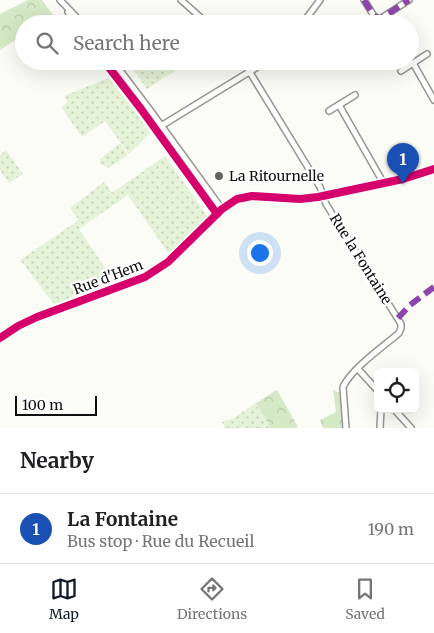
<!DOCTYPE html>
<meta charset="utf-8">
<style>
:root{--surface:#fff;--page:#f2f2f2;--text:#202124;--muted:#757577;--line:#e0e0e0;--accent:#111827}
body{margin:0;font-family:Merriweather,serif;background:var(--page);color:var(--text)}
.controls{position:absolute;right:15px;bottom:15px;display:grid;overflow:hidden;border-radius:8px;box-shadow:0 5px 20px #0002}
.controls button{width:45px;height:45px;display:grid;place-items:center;padding:0;border:0;border-bottom:1px solid var(--line);background:var(--surface);color:var(--text);font:25px sans-serif}
.scale{position:absolute;left:15px;bottom:12px;width:82px;box-sizing:border-box;padding-left:5px;border:2px solid #101010;border-top:0;font-size:14px;line-height:18px;white-space:nowrap;color:#101010;-webkit-text-stroke:4px #fff;paint-order:stroke}
.you{position:absolute;left:259px;top:252px;width:18px;height:18px;margin:-12px;border:4px solid #fff;border-radius:50%;background:#1a73e8;box-shadow:0 0 0 8px #1a73e833}
.badge{display:grid;place-items:center;width:32px;height:32px;border-radius:50%;background:var(--accent);color:#fff;font-size:16px;font-weight:700}
.pin{position:absolute;translate:-50% -41px;filter:drop-shadow(0 1px 2px #0008)}
.pin::after{content:'';position:absolute;top:26px;width:18px;height:15px;background:inherit;clip-path:polygon(0 0,100% 0,50% 100%)}
.list{margin:0;padding:0;list-style:none}
h2{display:flex;justify-content:space-between;align-items:center;height:65px;margin:0;padding:0 20px;font-size:21px}
h2 small{font-size:16px;font-weight:400;color:var(--muted)}
.list li{display:grid;grid-template-columns:32px 1fr auto;gap:15px;align-items:center;box-sizing:border-box;height:70px;padding:0 20px;border-top:1px solid var(--line)}
.list b{display:block;font-size:19px;white-space:nowrap}
.list p{margin:0;font-size:16px;white-space:nowrap;color:var(--muted)}
.list em{font-size:16px;font-style:normal;color:var(--muted)}
.icon{flex:none;width:28px;height:28px;fill:none;stroke:currentColor;stroke-width:2;stroke-linecap:round;stroke-linejoin:round}
.map{position:relative;flex:none;width:434px;height:428px;overflow:hidden}
.search{position:absolute;background:var(--surface);box-shadow:0 5px 20px #0002;left:15px;right:15px;top:15px;height:55px;display:flex;align-items:center;gap:12px;box-sizing:border-box;padding:0 18px;border-radius:28px;color:var(--muted);font-size:19px}
.sheet{height:135px;background:var(--surface)}
nav{display:flex;justify-content:space-around;align-items:center;box-sizing:border-box;height:70px;border-top:1px solid var(--line);background:var(--surface);font-size:14px;color:var(--muted)}
nav a{display:grid;justify-items:center;gap:2px}
nav .on{color:var(--accent)}
.map>svg:first-child{display:block}
.grass{fill:url(#grass-dots)}
.forest{fill:url(#forest-crowns)}
.lines{fill:none;stroke-linecap:round;stroke-linejoin:round}
.street-casing{stroke:#969694;stroke-width:8}
.secondary-casing{stroke:#8d8d8b;stroke-width:9}
.street{stroke:#fffffe;stroke-width:5}
.secondary{stroke:#f5f5ec;stroke-width:7}
.quiet{stroke:#8e44ad;stroke-width:6;stroke-dasharray:12 6;stroke-linecap:butt}
.cycleway-casing{stroke:#fff;stroke-width:11}
.cycleway{stroke:#d6006c;stroke-width:8}
.poi-dot{fill:#636361;stroke:#fff;stroke-width:2}
.labels{text-anchor:middle;stroke-width:5;stroke-linejoin:round;paint-order:stroke}
.poi-label{font-size:14px;fill:#101010;stroke:#fff;text-anchor:start}
.street-label{font-size:14px;fill:#101010;stroke:#fff}
</style>
<div class="map">
<svg width="434" height="428" viewBox="0 0 434 428">
<defs>
<pattern id="grass-dots" width="8" height="8" patternUnits="userSpaceOnUse" patternTransform="scale(1.25)"><rect width="8" height="8" fill="#e4f2d7"/><path d="M2 2h.1M6 6h.1" fill="none" stroke="#c3ceb8" stroke-width="1.8" stroke-linecap="round"/></pattern>
<pattern id="forest-crowns" width="20" height="18" patternUnits="userSpaceOnUse" patternTransform="scale(1.25)"><rect width="20" height="18" fill="#d5e9c6"/><path d="M2 6a3 3 0 1 1 6 0M12 15a3 3 0 1 1 6 0" fill="none" stroke="#b6c7a9"/></pattern>
</defs>
<rect width="100%" height="100%" fill="#fcfcf7"/>
<g class="grass">
<path d="M 127,61 L 183,61 L 185,64 L 147,89 Z"/>
<path d="M 108,78 L 121,93 L 150,133 L 129,154 L 105,121 L 82,137 L 61,107 L 68,102 L 64,96 Z"/>
<path d="M 120,143 L 128,155 L 109,168 L 101,164 L 100,159 Z"/>
<path d="M 6,150 L 23,174 L 9,183 L 0,170 L 0,155 Z"/>
<path d="M 165,156 L 208,217 L 169,254 L 128,195 L 79,229 L 114,281 L 54,304 L 20,260 L 79,220 L 70,208 L 104,182 L 112,193 Z"/>
<path d="M 256,403 L 271,428 L 225,428 L 222,422 L 234,418 Z"/>
</g>
<g class="forest">
<path d="M 28,0 L 42,0 L 53,15 L 39,24 L 24,24 L 24,34 L 0,50 L 0,14 Z"/>
<path d="M 277,390 L 298,427 L 296,428 L 271,428 L 256,403 Z"/>
<path d="M 333,390 L 348,396 L 349,428 L 323,428 L 320,420 L 336,412 Z"/>
</g>
<g class="lines">
<g class="street-casing">
<g id="street">
<path d="M 60,0 L 83,24"/>
<path d="M 181,0 L 208,24"/>
<path d="M 364,0 L 374,16 L 380,19 L 409,0"/>
<path d="M 68,12 L 75,24"/>
<path d="M 302,24 L 320,0"/>
<path d="M 104,61 L 141,109 L 217,214"/>
<path d="M 113,61 L 150,110 L 222,209"/>
<path d="M 243,61 L 320,187 L 326,204 L 401,324 L 401,328 L 399,333 C 384,346 351,369 343,387 L 346,428"/>
<path d="M 413,63 L 434,100"/>
<path d="M 401,71 L 427,54"/>
<path d="M 339,105 L 384,184"/>
<path d="M 329,111 L 355,95"/>
<path d="M 161,126 L 267,61"/>
<path d="M 358,369 L 378,391"/>
<path d="M 394,409 L 411,428"/>
<path d="M 380,428 L 381,409"/>
</g>
</g>
<g class="secondary-casing">
<path id="secondary" d="M 0,338 L 18,326 L 37,317 L 145,277 L 168,262 L 222,209 L 237,199 L 252,196 L 300,199 L 318,197 L 403,179 L 434,169"/>
</g>
<use href="#street" class="street"/>
<use href="#secondary" class="secondary"/>
<g class="quiet">
<path d="M 364,0 L 374,16 L 380,19 L 409,0"/>
<path d="M 398,318 L 410,305 L 434,287"/>
</g>
<g class="cycleway-casing">
<g id="cycleway">
<path d="M 104,61 L 141,109 L 217,214"/>
<path d="M 0,338 L 18,326 L 37,317 L 145,277 L 168,262 L 222,209 L 237,199 L 252,196 L 300,199 L 318,197 L 403,179 L 434,169"/>
</g>
</g>
<use href="#cycleway" class="cycleway"/>
</g>
<circle class="poi-dot" cx="219" cy="176" r="5"/>
<g class="labels">
<g class="poi-label">
<text x="229" y="181">La Ritournelle</text>
</g>
<g class="street-label">
<text transform="translate(361 259) rotate(58)" y="5">Rue la Fontaine</text>
<text transform="translate(108 277) rotate(-21)" y="5">Rue d'Hem</text>
</g>
</g>
</svg>
<div class="controls">
<button><svg class="icon" aria-label="locate" viewBox="0 0 24 24"><circle cx="12" cy="12" r="6"/><path d="M12 2v4M12 18v4M2 12h4M18 12h4"/></svg></button>
</div>
<div class="scale">100 m</div>
<div class="you"></div>
<div class="pin badge" style="left:403px;top:184px;background:#1a4fb4">1</div>
<div class="search"><svg class="icon" aria-label="search" viewBox="0 0 24 24"><circle cx="10" cy="10" r="6"/><path d="M15 15l6 6"/></svg>Search here</div>
</div>
<section class="sheet">
<h2>Nearby<small></small></h2>
<ul class="list">
<li><span class="badge" style="background:#1a4fb4">1</span><div><b>La Fontaine</b><p>Bus stop · Rue du Recueil</p></div><em>190 m</em></li>
</ul>
</section>
<nav>
<a class="on"><svg class="icon" aria-label="map" viewBox="0 0 24 24"><path d="M3 6l6-2 6 2 6-2v14l-6 2-6-2-6 2zM9 4v14M15 6v14"/></svg>Map</a>
<a><svg class="icon" aria-label="directions" viewBox="0 0 24 24"><path d="M12 3l9 9-9 9-9-9zM9 14v-3h6M13 9l2 2-2 2"/></svg>Directions</a>
<a><svg class="icon" aria-label="saved" viewBox="0 0 24 24"><path d="M7 4h10v16l-5-4-5 4z"/></svg>Saved</a>
</nav>
